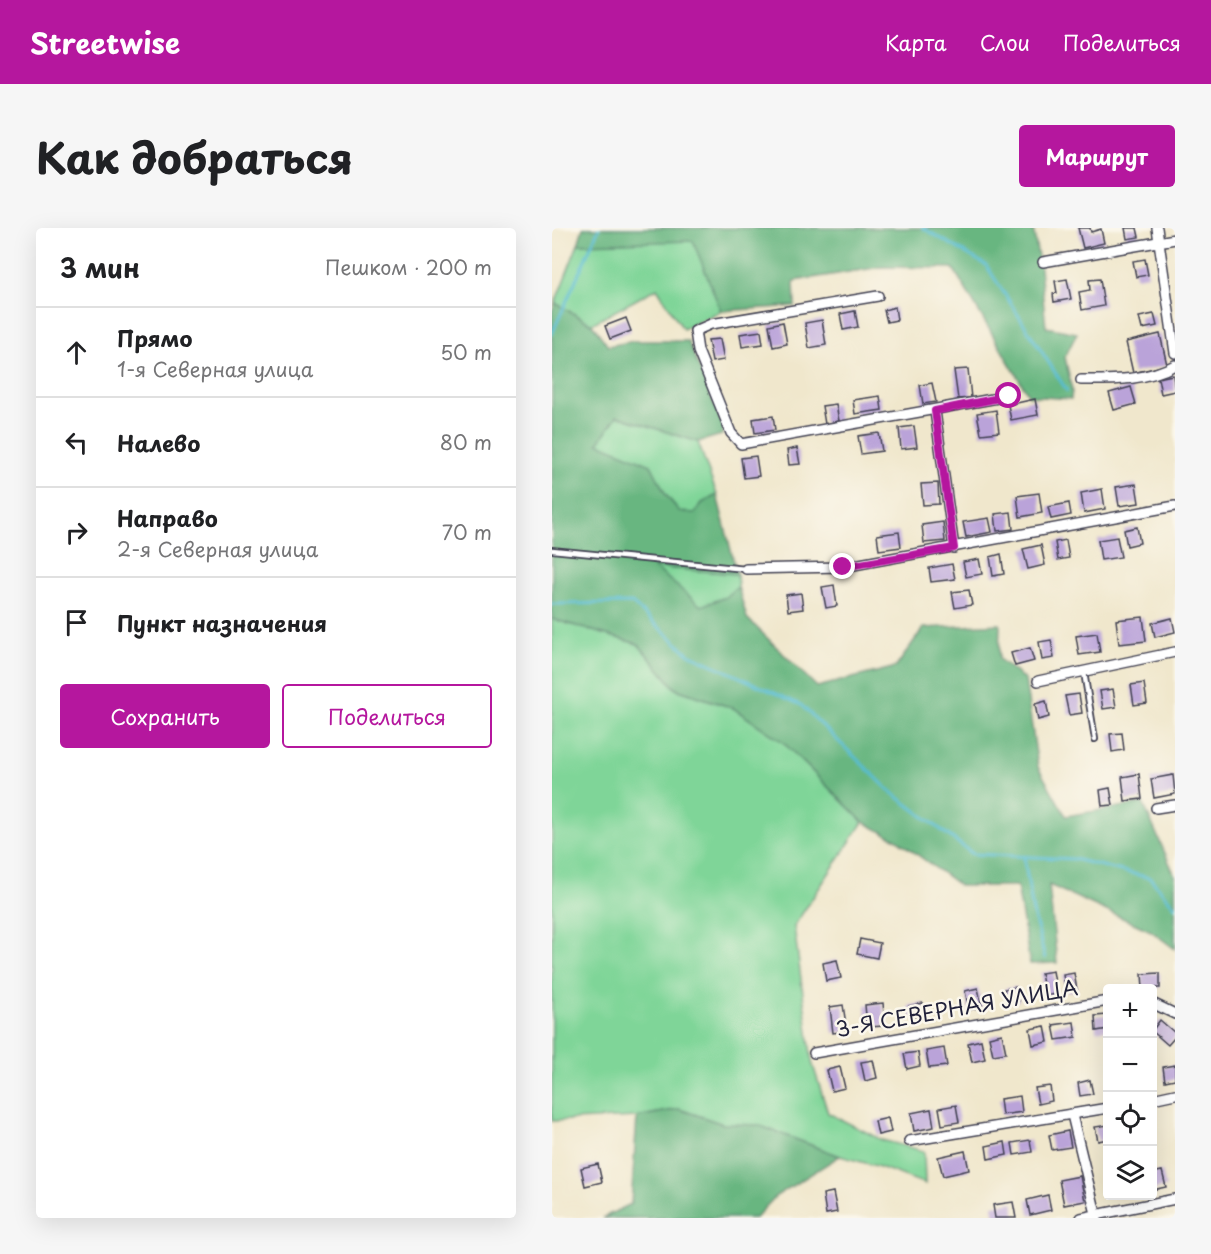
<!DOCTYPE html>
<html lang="ru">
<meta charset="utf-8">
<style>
:root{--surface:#fff;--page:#f6f6f6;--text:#202124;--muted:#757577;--line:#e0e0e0;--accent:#b5179e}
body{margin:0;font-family:"Playpen Sans",sans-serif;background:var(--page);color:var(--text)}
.controls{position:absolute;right:18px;bottom:18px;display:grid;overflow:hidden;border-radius:6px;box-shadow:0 6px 24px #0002}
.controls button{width:54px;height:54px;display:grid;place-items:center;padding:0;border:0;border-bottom:2px solid var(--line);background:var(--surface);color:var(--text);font:30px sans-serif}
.stop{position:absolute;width:18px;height:18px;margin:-14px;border:4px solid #b5179e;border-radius:50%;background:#fff}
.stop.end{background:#b5179e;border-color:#fff;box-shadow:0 2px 6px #0008}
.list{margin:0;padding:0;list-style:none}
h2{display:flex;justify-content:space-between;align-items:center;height:78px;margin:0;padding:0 24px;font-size:26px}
h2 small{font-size:20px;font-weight:400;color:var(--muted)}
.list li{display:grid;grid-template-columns:39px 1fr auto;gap:18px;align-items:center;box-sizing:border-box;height:90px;padding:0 24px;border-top:2px solid var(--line)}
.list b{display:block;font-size:22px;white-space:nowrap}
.list p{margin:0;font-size:20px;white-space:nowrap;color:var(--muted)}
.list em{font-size:20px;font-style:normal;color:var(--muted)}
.actions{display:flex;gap:12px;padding:18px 24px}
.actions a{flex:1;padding:14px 0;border:2px solid var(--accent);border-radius:6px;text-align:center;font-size:21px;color:var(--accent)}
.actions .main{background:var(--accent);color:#fff}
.icon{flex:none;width:33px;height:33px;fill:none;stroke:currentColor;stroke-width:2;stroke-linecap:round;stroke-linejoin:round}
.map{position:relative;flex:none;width:623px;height:990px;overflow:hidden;border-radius:6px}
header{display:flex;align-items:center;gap:36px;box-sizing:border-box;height:84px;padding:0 30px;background:var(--accent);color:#fff}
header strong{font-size:28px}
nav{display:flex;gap:33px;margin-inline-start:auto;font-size:21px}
.intro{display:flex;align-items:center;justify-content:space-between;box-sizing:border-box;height:144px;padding:0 36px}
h1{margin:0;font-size:42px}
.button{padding:15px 27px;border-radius:6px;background:var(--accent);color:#fff;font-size:21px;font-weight:700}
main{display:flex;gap:36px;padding:0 36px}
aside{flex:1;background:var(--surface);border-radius:6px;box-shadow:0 6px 24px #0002}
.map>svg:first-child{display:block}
.green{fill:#7fd598;stroke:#507c6a;stroke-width:1.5}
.forest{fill:#67b680;stroke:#446c5e;stroke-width:1.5}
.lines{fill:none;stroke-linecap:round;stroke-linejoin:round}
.stream{stroke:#53bbd1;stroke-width:3}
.building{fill:#baa3d9}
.lane-casing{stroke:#414051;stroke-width:8}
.street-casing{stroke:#414051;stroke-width:12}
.lane{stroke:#fff;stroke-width:4.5}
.street{stroke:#fff;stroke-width:9}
.route{stroke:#b5179e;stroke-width:8}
.labels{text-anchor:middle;stroke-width:5;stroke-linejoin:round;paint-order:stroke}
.street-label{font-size:21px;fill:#22223b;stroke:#fbf7ec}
</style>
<header>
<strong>Streetwise</strong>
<nav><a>Карта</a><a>Слои</a><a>Поделиться</a></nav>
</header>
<div class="intro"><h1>Как добраться</h1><a class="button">Маршрут</a></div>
<main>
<aside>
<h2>3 мин<small>Пешком · 200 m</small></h2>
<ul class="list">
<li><svg class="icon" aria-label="ahead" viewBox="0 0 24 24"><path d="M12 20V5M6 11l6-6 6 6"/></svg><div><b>Прямо</b><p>1-я Северная улица</p></div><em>50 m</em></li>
<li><svg class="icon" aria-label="left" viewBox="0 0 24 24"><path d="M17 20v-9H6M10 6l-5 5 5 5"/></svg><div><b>Налево</b></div><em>80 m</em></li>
<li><svg class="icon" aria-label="right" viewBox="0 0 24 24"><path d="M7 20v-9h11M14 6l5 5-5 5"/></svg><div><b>Направо</b><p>2-я Северная улица</p></div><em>70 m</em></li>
<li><svg class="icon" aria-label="arrive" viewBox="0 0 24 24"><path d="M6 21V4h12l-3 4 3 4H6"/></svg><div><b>Пункт назначения</b></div></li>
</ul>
<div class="actions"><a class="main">Сохранить</a><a>Поделиться</a></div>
</aside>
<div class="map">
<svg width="623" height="990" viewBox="0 0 623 990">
<rect width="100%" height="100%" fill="#fbf7ec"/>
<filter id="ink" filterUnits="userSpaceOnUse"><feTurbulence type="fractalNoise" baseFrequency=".0167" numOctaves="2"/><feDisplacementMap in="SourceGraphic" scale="12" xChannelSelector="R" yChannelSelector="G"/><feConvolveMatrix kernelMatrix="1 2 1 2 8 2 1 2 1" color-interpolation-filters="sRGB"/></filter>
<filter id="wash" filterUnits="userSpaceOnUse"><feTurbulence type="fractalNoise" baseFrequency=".008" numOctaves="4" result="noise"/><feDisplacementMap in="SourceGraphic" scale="24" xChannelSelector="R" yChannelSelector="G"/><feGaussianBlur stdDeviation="1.35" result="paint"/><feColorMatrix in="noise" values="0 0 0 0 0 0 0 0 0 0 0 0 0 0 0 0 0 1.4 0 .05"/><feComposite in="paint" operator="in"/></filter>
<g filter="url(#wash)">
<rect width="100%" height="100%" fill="#f0e7cc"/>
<g class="green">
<path d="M 109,13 L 142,13 L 169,83 L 131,101 L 105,60 L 40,96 L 3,75 L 26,16 Z"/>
<path d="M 65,188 L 146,214 L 165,267 L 150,275 L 143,285 L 128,284 L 114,267 L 99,237 L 46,215 Z"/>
<path d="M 101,339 L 185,346 L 186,359 L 174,369 L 149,378 Z"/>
<path d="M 0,391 L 86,416 L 124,461 L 181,480 L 231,514 L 311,594 L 242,698 L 260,834 L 276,885 L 330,912 L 372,923 L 373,956 L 328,939 L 288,928 L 206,897 L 171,896 L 127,881 L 85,889 L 0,893 Z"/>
</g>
<g class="forest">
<path d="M 31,0 L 481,0 L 488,40 L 494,99 L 525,105 L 513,129 L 520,162 L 519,171 L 477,168 L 401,40 L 329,39 L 242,53 L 243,78 L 169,83 L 141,13 L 26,16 Z"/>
<path d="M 3,75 L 40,96 L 56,118 L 82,113 L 136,113 L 172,200 L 170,207 L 146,214 L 65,188 L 46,215 L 99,237 L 114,267 L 128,284 L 143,285 L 150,275 L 165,267 L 185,346 L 102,339 L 149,378 L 174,369 L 186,359 L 195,390 L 265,459 L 344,439 L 371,400 L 448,396 L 447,431 L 473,452 L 486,539 L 514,588 L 591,575 L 623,648 L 623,721 L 599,703 L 497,657 L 505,735 L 478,736 L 465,658 L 408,658 L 344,611 L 311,594 L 231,514 L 181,480 L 124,461 L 86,416 L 0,391 L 0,84 Z"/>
<path d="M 127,881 L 171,896 L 206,897 L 288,928 L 224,968 L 203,990 L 50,990 L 79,976 L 85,889 Z"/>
</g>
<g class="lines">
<g class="stream">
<path d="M 371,0 L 434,37 L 515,163"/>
<path d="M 0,106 L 47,0"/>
<path d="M 0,376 L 80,375 L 137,426 L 249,477 L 339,564 L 421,626 L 522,631 L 598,650 L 623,679"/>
<path d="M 472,629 L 481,684 L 493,730"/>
</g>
</g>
<g id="blocks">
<g class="building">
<path d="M 526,0 L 538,0 L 539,4 L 549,1 L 552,15 L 531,20 Z"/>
<path d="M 573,0 L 585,0 L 587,9 L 575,11 Z"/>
<path d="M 593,31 L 596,47 L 584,49 L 581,33 Z"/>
<path d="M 515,51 L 519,71 L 502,74 L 501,66 L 505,65 L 503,53 Z"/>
<path d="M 548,51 L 552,78 L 530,82 L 527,64 L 538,62 L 537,52 Z"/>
<path d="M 343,79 L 345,92 L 335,94 L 332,82 Z"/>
<path d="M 303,83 L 306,99 L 291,102 L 288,86 Z"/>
<path d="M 602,86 L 605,98 L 590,101 L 587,89 Z"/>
<path d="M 74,90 L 79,103 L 58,111 L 53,98 Z"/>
<path d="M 270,92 L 274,117 L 257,120 L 253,95 Z"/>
<path d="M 231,94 L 235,116 L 221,119 L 217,97 Z"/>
<path d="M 209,103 L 211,116 L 190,119 L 188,106 Z"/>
<path d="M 608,106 L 615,137 L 581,145 L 574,114 Z"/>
<path d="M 168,111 L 172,132 L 160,134 L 156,112 Z"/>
<path d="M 416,141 L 419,170 L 406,171 L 402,142 Z"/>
<path d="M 621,147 L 623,163 L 609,166 L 606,150 Z"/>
<path d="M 380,155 L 384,174 L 371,176 L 368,157 Z"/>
<path d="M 579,159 L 584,176 L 562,182 L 557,165 Z"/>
<path d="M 328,168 L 330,182 L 303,186 L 301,172 Z"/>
<path d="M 483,171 L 486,187 L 459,192 L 456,177 Z"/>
<path d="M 284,176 L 287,193 L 273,196 L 270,178 Z"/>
<path d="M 444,182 L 447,204 L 429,206 L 425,185 Z"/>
<path d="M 221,188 L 223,202 L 203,205 L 201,191 Z"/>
<path d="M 362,198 L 365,219 L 349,221 L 347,200 Z"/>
<path d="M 327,205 L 330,223 L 309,226 L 306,208 Z"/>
<path d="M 245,220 L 248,236 L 237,237 L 235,222 Z"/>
<path d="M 204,228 L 207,248 L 192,250 L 189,230 Z"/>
<path d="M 386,255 L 387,276 L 371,277 L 369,256 Z"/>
<path d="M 584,256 L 587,275 L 567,278 L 564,259 Z"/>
<path d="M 550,261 L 553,281 L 532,285 L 529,265 Z"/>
<path d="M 487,265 L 490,285 L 468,289 L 465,268 Z"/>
<path d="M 517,275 L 519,287 L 499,291 L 496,279 Z"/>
<path d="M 459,284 L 461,301 L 445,303 L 443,286 Z"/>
<path d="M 437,290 L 440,304 L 414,309 L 411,294 Z"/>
<path d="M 391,294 L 393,313 L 372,315 L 370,297 Z"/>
<path d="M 585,299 L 588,315 L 575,318 L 572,302 Z"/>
<path d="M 347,304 L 349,319 L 327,322 L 325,307 Z"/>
<path d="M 565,309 L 569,329 L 549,332 L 546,312 Z"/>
<path d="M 514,312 L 517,330 L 506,332 L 503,314 Z"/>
<path d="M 489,317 L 493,337 L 476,341 L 471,321 Z"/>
<path d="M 449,326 L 452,346 L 441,348 L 438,329 Z"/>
<path d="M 427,331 L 430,346 L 414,349 L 411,334 Z"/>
<path d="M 400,336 L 403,351 L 379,354 L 377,340 Z"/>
<path d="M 282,357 L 285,378 L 274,380 L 270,359 Z"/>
<path d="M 417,362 L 420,377 L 403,380 L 400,364 Z"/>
<path d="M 249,365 L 251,381 L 236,383 L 234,367 Z"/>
<path d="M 591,389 L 594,413 L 567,416 L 564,392 Z"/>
<path d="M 620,390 L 623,404 L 603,409 L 600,395 Z"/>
<path d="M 545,405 L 548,424 L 527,427 L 524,408 Z"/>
<path d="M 499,412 L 502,430 L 490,432 L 487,414 Z"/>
<path d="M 478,420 L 482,433 L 463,438 L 459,425 Z"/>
<path d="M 592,455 L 595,475 L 582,477 L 579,457 Z"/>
<path d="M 561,461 L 564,479 L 551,481 L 548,463 Z"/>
<path d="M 527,466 L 530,485 L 517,487 L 513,468 Z"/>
<path d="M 494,473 L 497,489 L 486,492 L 483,476 Z"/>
<path d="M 570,505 L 572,522 L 560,524 L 558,506 Z"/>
<path d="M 587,546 L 590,571 L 573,573 L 570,549 Z"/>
<path d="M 621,547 L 623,566 L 602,570 L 599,551 Z"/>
<path d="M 558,560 L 561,577 L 550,578 L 548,562 Z"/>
<path d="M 308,711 L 328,715 L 325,730 L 305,726 Z"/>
<path d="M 285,732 L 289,750 L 274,753 L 271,735 Z"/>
<path d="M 501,743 L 505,766 L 493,768 L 489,745 Z"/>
<path d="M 522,745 L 525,762 L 514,764 L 511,747 Z"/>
<path d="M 608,745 L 608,760 L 591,760 L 590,746 Z"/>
<path d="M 464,759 L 467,773 L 454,775 L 452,761 Z"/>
<path d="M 426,760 L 430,779 L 417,782 L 413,763 Z"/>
<path d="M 331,775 L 333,798 L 315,799 L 313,777 Z"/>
<path d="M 371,775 L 374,786 L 359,789 L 357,778 Z"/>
<path d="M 291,777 L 295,803 L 281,805 L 278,779 Z"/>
<path d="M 556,787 L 556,801 L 544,803 L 543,788 Z"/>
<path d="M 608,792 L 623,805 L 623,809 L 616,817 L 600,803 Z"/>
<path d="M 522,794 L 524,809 L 504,812 L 501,797 Z"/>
<path d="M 493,798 L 496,814 L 481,817 L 478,801 Z"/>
<path d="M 450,806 L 454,825 L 441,827 L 437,809 Z"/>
<path d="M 429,812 L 433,831 L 420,834 L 416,815 Z"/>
<path d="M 392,820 L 395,838 L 377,840 L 374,823 Z"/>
<path d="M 366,824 L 368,838 L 355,841 L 352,826 Z"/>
<path d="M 321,832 L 325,850 L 313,853 L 309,834 Z"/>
<path d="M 623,837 L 623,851 L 613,853 L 611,839 Z"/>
<path d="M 288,839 L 293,860 L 280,863 L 275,842 Z"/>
<path d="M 538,852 L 541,866 L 528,868 L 526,855 Z"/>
<path d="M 498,858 L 500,873 L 486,876 L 483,860 Z"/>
<path d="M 468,868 L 470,884 L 450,887 L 448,871 Z"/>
<path d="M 404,877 L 407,894 L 390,897 L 387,880 Z"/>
<path d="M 379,881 L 382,899 L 362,903 L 359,885 Z"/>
<path d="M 336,890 L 339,904 L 326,907 L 323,893 Z"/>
<path d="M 556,897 L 556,911 L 546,913 L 543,899 Z"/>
<path d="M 516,903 L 519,919 L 500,922 L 497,907 Z"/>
<path d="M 478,912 L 480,924 L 462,927 L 460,915 Z"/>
<path d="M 453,914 L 455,927 L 436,931 L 434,918 Z"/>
<path d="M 413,923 L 417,942 L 391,948 L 386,929 Z"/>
<path d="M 46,936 L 50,954 L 33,958 L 29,940 Z"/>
<path d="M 610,943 L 614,959 L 600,962 L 600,945 Z"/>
<path d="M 528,948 L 533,973 L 512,977 L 507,952 Z"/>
<path d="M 281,964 L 285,984 L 274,986 L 271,966 Z"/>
<path d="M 496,967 L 499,982 L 478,987 L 475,972 Z"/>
<path d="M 461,974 L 464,990 L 443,990 L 441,977 Z"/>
</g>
</g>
</g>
<g filter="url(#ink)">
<use href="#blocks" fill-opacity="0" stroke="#414051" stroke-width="1.5"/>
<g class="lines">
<g class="lane-casing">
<g id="lane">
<path d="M 0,322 L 194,341"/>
<path d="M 532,444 L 543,511"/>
</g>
</g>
<g class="street-casing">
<g id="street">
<path d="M 605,0 L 623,125"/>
<path d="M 491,34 L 623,11"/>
<path d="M 326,68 L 159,96 L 143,103 L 146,123 L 179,205 L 189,216 L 457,168"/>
<path d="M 529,152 C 561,152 594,153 623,137"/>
<path d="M 383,183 L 402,320"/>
<path d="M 194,341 L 291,339 L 623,278"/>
<path d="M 486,453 L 623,424"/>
<path d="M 604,580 L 623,577"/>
<path d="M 600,775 L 623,786"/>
<path d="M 262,825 L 556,773"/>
<path d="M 600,871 L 623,866"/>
<path d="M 520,887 L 545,990"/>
<path d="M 357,913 L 556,880"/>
<path d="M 529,990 L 623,971"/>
</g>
</g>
<use href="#lane" class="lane"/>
<use href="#street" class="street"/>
</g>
</g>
<g class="lines" filter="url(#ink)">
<path class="route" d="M 291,339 L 402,320 L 383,183 L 457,168"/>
</g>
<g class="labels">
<g class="street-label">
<text transform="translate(405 781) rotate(-10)" y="7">3-Я СЕВЕРНАЯ УЛИЦА</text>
</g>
</g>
</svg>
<div class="controls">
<button>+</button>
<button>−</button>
<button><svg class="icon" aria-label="locate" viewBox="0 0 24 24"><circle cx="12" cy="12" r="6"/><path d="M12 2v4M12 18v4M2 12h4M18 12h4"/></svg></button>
<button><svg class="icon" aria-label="layers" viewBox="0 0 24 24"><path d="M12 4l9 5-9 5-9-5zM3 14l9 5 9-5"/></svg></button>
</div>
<div class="stop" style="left:457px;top:168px"></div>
<div class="stop end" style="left:291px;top:339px"></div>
</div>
</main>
